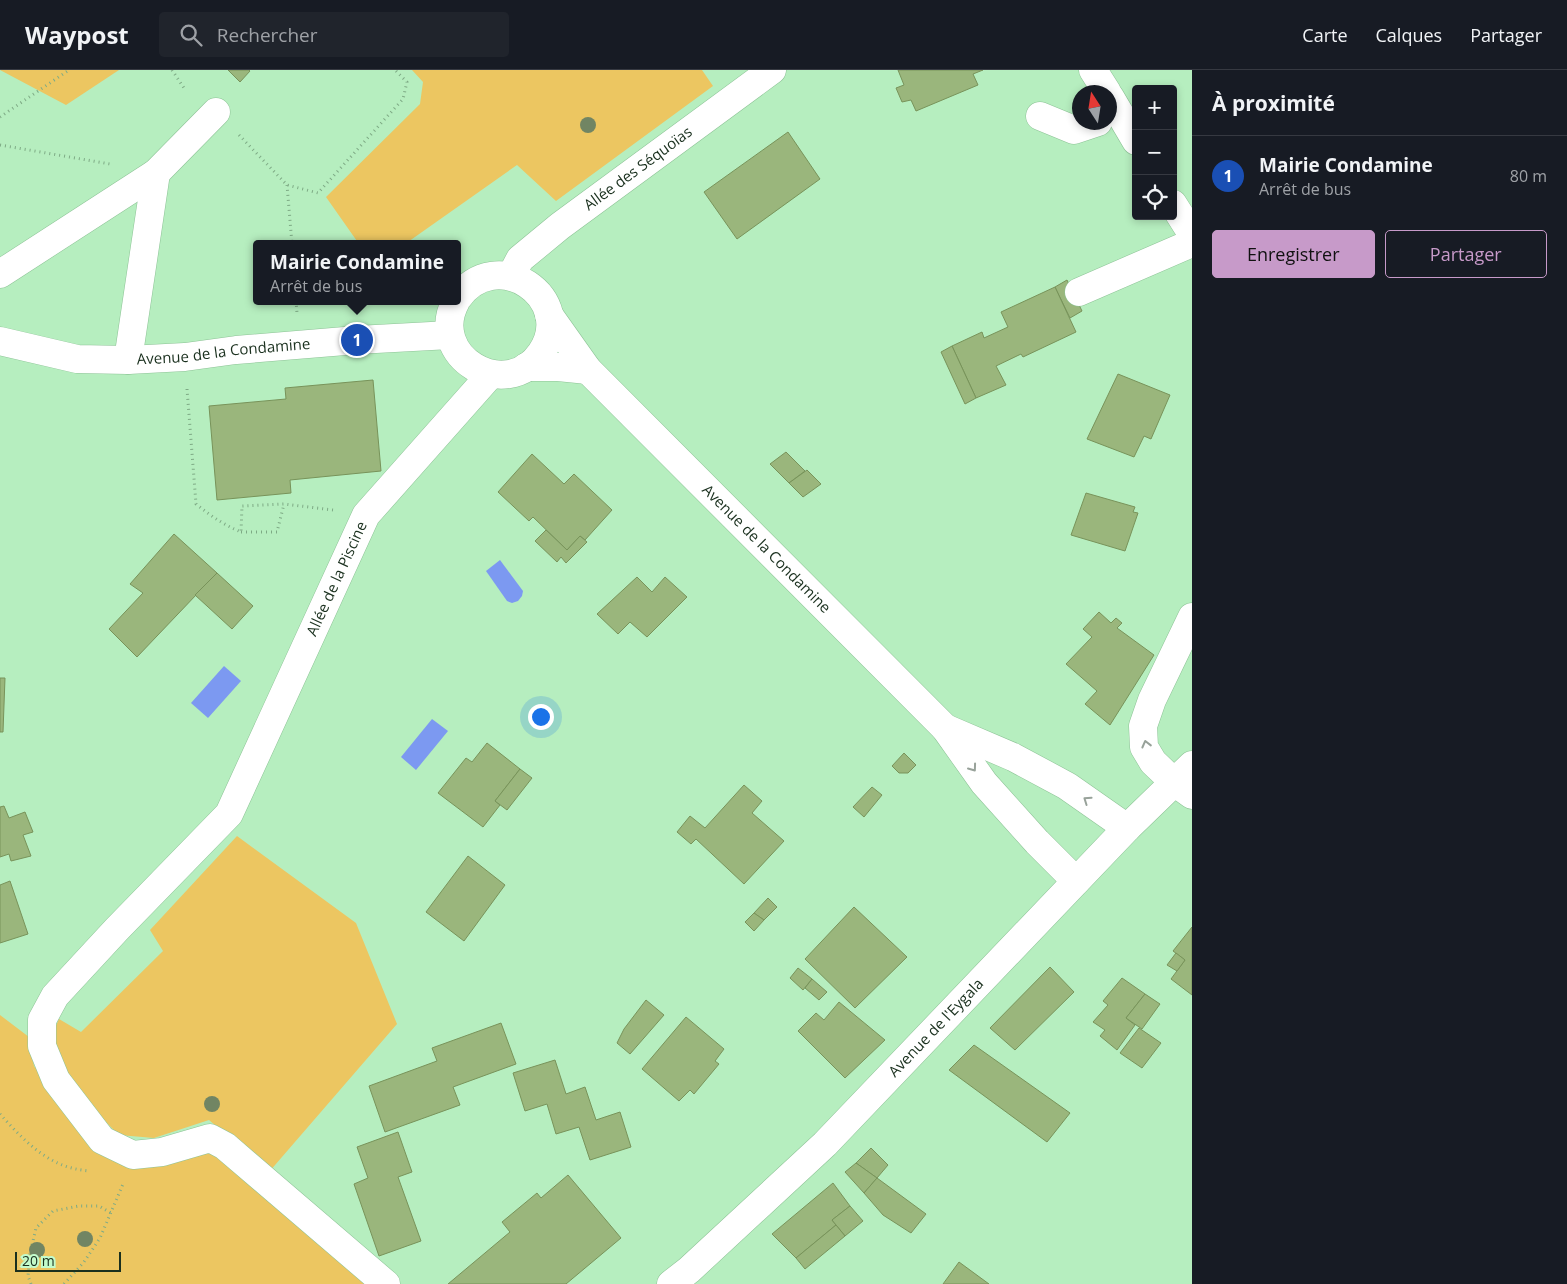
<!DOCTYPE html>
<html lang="fr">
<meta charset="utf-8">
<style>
:root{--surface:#171b24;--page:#20242c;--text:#f1f3f6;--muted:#9ea1a6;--line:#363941;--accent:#c79ac9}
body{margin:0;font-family:"Open Sans",sans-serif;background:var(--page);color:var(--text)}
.controls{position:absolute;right:15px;top:15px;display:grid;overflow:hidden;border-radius:5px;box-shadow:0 2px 8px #0003}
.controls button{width:45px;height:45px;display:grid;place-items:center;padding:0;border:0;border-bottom:1px solid var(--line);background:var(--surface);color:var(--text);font:25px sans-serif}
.compass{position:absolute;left:1072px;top:15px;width:45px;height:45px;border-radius:50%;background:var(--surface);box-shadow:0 2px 8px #0003;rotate:348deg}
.scale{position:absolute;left:15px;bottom:12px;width:106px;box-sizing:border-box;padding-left:5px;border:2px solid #1a301e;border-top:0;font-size:14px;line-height:18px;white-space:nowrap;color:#1a301e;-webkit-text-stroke:4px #c3fbcc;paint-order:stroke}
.you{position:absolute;left:540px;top:646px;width:18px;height:18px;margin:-12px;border:4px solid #fff;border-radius:50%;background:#1a73e8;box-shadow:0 0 0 8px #1a73e833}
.badge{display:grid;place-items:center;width:32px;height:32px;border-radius:50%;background:var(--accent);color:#fff;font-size:16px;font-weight:700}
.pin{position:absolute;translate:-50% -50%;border:2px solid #fff;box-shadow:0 1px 5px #0006}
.popup{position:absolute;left:253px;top:170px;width:208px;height:65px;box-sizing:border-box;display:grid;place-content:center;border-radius:5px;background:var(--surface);filter:drop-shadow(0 1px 4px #0005);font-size:16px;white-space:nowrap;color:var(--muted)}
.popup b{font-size:19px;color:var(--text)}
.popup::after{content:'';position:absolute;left:50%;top:100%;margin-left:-10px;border:10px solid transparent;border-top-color:var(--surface)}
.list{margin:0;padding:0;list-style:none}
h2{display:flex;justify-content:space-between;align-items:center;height:65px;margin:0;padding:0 20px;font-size:21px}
h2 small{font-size:16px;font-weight:400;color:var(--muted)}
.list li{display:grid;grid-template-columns:32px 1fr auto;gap:15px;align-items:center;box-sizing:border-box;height:80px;padding:0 20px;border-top:1px solid var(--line)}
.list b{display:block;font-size:19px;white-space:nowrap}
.list p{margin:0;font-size:16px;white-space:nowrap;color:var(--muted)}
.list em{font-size:16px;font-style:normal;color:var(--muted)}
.actions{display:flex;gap:10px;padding:15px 20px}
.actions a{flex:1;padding:11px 0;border:1px solid var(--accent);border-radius:5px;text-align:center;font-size:18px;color:var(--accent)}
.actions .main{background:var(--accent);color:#111}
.icon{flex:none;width:28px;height:28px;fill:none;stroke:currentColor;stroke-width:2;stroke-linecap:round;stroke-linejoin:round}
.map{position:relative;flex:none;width:1192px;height:1214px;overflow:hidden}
header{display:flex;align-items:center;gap:30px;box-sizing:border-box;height:70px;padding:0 25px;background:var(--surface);border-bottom:1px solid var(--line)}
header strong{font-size:24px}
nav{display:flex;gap:28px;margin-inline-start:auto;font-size:18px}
.search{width:350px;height:45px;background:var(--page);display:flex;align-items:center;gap:12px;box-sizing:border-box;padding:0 18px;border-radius:5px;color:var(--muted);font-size:19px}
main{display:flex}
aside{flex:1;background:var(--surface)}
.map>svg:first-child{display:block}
.green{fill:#ecc661}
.water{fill:#7c99f1}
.building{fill:#9ab67c;stroke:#78935a}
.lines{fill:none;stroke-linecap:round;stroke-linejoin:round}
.minor-casing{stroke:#8dc396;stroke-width:29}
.path{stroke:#7eaa85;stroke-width:3;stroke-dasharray:1 4;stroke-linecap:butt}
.minor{stroke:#fff;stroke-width:28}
.tree{fill:#718563}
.oneway{stroke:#98a29a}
.labels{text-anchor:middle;stroke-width:4;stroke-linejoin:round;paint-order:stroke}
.street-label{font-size:15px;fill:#1a301e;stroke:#c3fbcc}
</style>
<header>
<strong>Waypost</strong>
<div class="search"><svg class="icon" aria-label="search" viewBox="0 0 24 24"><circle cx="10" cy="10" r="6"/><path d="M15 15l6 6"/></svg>Rechercher</div>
<nav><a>Carte</a><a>Calques</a><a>Partager</a></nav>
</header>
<main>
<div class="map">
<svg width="1192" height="1214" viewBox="0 0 1192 1214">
<rect width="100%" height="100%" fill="#b6eebf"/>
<g class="green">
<path d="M 0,0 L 119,0 L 66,35 Z"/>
<path d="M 412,0 L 702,0 L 713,16 L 556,131 L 517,95 L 405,174 L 359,174 L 326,127 L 420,34 L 423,12 Z"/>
<path d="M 237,766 L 356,853 L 397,954 L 269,1102 L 209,1050 L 154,1068 L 119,1065 L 62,1009 L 49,971 L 59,949 L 81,962 L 163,881 L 150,860 Z"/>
<path d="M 0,945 L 29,967 L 34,996 L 97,1074 L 217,1081 L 373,1214 L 0,1214 Z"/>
</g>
<g class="water">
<path d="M 500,490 L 523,521 L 522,526 L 518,531 L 512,533 L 507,531 L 486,501 Z"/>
<path d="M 224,596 L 241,611 L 208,648 L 191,633 Z"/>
<path d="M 432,649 L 448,661 L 416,700 L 401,687 Z"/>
</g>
<g class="building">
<path d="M 228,0 L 249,0 L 250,1 L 240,12 Z"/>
<path d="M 898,0 L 983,0 L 973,4 L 978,15 L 916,41 L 911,30 L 902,32 L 896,18 L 904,15 Z"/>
<path d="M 788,62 L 820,109 L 737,169 L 704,122 Z"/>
<path d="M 1067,210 L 1082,241 L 1070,248 L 1055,217 Z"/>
<path d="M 1055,217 L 1076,262 L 1023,287 L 1021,284 L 996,296 L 1006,315 L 976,328 L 952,276 L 982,262 L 984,268 L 1008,257 L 1001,242 Z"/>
<path d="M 952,276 L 976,328 L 965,334 L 941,282 Z"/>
<path d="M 1118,304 L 1170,325 L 1151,369 L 1144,366 L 1134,387 L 1087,369 Z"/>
<path d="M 373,310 L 381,401 L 290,410 L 291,423 L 217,430 L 209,336 L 286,329 L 285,318 Z"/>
<path d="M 786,382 L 805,401 L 789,413 L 770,394 Z"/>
<path d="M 532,384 L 564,414 L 574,404 L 612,440 L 585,470 L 580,466 L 567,480 L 533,447 L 529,451 L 498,422 Z"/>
<path d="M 807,400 L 821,414 L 803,427 L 789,413 Z"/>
<path d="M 1086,423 L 1135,437 L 1133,442 L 1138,443 L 1125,481 L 1071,465 Z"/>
<path d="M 546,460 L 567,480 L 580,466 L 587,472 L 566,493 L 561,487 L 557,492 L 535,471 Z"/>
<path d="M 174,464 L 217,503 L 137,587 L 109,559 L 143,523 L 130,514 Z"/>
<path d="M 217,503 L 253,536 L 232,559 L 195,525 Z"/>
<path d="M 637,507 L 652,522 L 665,507 L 687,527 L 647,567 L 630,552 L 618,564 L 597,544 Z"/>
<path d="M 1099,542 L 1111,553 L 1116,548 L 1122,553 L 1117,558 L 1154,585 L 1110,655 L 1085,634 L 1097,621 L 1066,594 L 1092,567 L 1083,559 Z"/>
<path d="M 0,608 L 5,608 L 3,662 L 0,662 Z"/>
<path d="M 487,673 L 520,699 L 495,731 L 500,735 L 483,757 L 438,723 L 466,688 L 472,692 Z"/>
<path d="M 904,683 L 916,695 L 908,703 L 899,703 L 892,696 Z"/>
<path d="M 520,699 L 532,708 L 507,740 L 495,731 Z"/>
<path d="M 744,715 L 762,731 L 752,743 L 784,771 L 744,814 L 696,769 L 691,774 L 677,762 L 690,746 L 705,758 Z"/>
<path d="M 872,717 L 882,725 L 864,747 L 853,737 Z"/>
<path d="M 4,736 L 9,748 L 25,742 L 33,762 L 23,765 L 31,786 L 11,791 L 9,784 L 0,787 L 0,737 Z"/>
<path d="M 468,786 L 505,815 L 464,871 L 426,842 Z"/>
<path d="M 10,811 L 28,864 L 0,873 L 0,815 Z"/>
<path d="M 768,828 L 777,837 L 764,850 L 754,843 Z"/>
<path d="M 854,837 L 907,887 L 855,938 L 805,889 Z"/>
<path d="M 754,843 L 764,850 L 754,861 L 745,852 Z"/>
<path d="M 1192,857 L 1192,925 L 1171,909 L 1185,890 L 1173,881 Z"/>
<path d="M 1176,883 L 1185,890 L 1177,901 L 1167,895 Z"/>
<path d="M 1050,897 L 1074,922 L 1015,980 L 990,958 Z"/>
<path d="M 798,898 L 812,909 L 803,920 L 790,908 Z"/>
<path d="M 1122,908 L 1145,924 L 1126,948 L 1135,955 L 1117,980 L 1100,966 L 1105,960 L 1093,952 L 1108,935 L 1103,931 Z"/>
<path d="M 812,909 L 827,922 L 819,930 L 805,918 Z"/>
<path d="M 1145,924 L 1160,934 L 1142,959 L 1126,948 Z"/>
<path d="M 646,930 L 664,945 L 630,984 L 617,973 L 624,959 Z"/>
<path d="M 839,932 L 885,970 L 845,1008 L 798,961 L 816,943 L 824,950 Z"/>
<path d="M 686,947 L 724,979 L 715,991 L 719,994 L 694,1024 L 690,1020 L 679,1031 L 642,999 Z"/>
<path d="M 501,953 L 516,994 L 453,1017 L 460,1035 L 385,1062 L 369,1016 L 437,991 L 432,978 Z"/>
<path d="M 1139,958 L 1161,973 L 1142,998 L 1120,983 Z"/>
<path d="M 974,975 L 1070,1043 L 1047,1072 L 949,1000 Z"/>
<path d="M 555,990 L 566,1024 L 585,1017 L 596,1050 L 620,1042 L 631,1077 L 590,1090 L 579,1057 L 556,1064 L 547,1034 L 525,1041 L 513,1003 Z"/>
<path d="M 398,1062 L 412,1102 L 398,1107 L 421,1171 L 379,1186 L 354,1114 L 368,1108 L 357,1077 Z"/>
<path d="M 871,1078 L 888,1095 L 877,1108 L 856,1093 Z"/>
<path d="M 856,1093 L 877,1108 L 864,1123 L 845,1102 Z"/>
<path d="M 568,1105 L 621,1168 L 566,1214 L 448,1214 L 510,1162 L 502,1152 L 537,1123 L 541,1128 Z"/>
<path d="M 877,1108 L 926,1144 L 911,1163 L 883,1145 L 864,1123 Z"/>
<path d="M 833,1113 L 850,1136 L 832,1150 L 836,1155 L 796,1188 L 772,1164 Z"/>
<path d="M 850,1136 L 863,1151 L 845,1166 L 832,1150 Z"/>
<path d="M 836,1155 L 845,1166 L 805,1199 L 796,1188 Z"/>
<path d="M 959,1192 L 989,1214 L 943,1214 Z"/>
</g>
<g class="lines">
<g class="minor-casing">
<g id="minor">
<path d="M 1093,0 L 1107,22"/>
<path d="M 1110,27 L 1136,71"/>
<path d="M 1040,46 L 1074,60 L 1098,52"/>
<path d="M 1173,134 L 1192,164"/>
<path d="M 0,204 L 156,103 L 216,42"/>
<path id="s1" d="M 511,206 L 520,189 L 560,156 L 772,0"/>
<path d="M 1079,222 L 1192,173"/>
<path d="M 456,231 C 426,286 506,334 541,283 C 578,229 496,172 457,229"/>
<path id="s2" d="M 549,245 L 588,300 L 945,658 L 984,713 L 1037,772 L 1076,811"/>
<path id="s3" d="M 0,271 L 77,289 L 128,290 L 185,287 L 236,280 L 357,270 L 450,265"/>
<path d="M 128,290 L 156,103"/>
<path d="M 526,297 L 558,297 L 588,300"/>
<path d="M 1192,547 L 1152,630 L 1143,656 L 1144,677 L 1153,692 L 1174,712 L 1192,725"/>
<path d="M 945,658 L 1013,687 L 1067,716 L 1127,758"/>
<path id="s4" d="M 386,1214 L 225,1076 L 210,1068 L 162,1082 L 133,1085 L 102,1070 L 56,1010 L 42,976 L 42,950 L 55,926 L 117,859 L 229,744 L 366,445 L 491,304"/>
<path id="s5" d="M 671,1214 L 689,1200 L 825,1074 L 1127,758 L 1192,695"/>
</g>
</g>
<g class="path">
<path d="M 172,0 L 184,18"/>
<path d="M 0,47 L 69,0"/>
<path d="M 239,65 L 287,115 L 318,123 L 403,29 L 407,12 L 395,0"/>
<path d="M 0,75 L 110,94"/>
<path d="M 287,115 L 292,174"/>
<path d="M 296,231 L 297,243"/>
<path d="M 187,319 L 196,434 C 211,446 224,455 241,462 L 242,436 L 284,434 L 333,440"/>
<path d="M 241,462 L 277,462 L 284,434"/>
<path d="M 0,1044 C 18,1064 39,1087 65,1096 C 73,1099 81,1100 89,1101"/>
<path d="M 31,1214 L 28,1206 L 30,1184 L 36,1158 L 53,1141 L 79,1136 L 99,1136 L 111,1143"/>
<path d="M 64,1214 L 84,1192 L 100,1168 L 123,1114"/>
</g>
<use href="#minor" class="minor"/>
</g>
<g class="tree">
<circle cx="588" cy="55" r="8"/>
<circle cx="212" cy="1034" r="8"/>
<circle cx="85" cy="1169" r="8"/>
<circle cx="37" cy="1180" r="8"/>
</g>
<defs><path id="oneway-chevron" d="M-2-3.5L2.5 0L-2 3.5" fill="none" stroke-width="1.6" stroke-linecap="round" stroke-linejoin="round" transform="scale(1.25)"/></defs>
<g class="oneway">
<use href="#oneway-chevron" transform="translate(1146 674) rotate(-104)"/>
<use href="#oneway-chevron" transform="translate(973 698) rotate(54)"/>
<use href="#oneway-chevron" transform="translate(1087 730) rotate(-145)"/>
</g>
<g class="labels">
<g class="street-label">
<text dy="5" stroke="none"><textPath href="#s1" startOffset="168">Allée des Séquoïas</textPath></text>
<text dy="5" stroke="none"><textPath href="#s3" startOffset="226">Avenue de la Condamine</textPath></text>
<text dy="5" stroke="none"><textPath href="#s2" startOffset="320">Avenue de la Condamine</textPath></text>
<text dy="5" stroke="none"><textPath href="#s4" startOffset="1019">Allée de la Piscine</textPath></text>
<text dy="5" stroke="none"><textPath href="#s5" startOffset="369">Avenue de l'Eygala</textPath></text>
</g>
</g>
</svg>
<div class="controls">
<button>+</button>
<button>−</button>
<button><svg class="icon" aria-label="locate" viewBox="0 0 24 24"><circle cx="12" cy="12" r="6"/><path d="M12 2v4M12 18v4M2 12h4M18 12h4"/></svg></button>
</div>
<svg class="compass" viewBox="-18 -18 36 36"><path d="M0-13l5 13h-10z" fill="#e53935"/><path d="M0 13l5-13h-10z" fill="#9ea1a6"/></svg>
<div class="scale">20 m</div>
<div class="you"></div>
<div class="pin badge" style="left:357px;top:270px;background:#1a4fb4">1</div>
<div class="popup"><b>Mairie Condamine</b>Arrêt de bus</div>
</div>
<aside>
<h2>À proximité<small></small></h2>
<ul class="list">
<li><span class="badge" style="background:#1a4fb4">1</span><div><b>Mairie Condamine</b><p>Arrêt de bus</p></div><em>80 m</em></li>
</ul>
<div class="actions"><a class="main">Enregistrer</a><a>Partager</a></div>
</aside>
</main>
